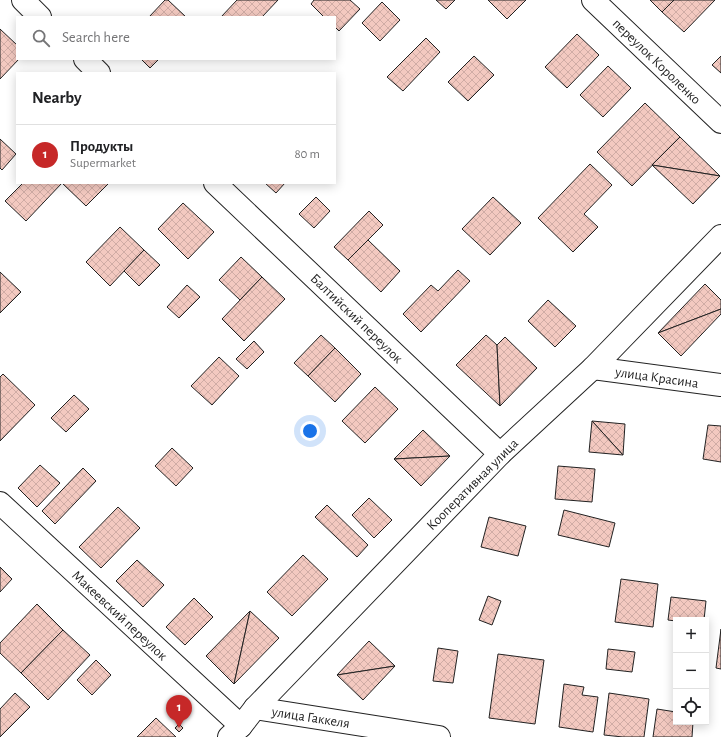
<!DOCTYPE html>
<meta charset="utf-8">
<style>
:root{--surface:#fff;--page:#f6f6f6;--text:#202124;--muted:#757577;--line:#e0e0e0;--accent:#c62828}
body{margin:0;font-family:"Alegreya Sans",sans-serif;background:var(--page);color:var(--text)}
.controls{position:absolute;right:12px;bottom:12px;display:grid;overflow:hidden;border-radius:0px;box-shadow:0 2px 10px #0003}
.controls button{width:36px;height:36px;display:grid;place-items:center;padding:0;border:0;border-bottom:1px solid var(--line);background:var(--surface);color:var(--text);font:20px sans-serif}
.you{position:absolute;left:310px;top:431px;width:14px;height:14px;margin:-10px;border:3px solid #fff;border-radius:50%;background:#1a73e8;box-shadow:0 0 0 6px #1a73e833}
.badge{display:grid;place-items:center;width:26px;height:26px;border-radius:50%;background:var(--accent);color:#fff;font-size:13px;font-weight:700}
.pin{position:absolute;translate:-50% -33px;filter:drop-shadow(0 1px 2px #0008)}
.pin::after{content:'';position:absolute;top:21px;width:14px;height:12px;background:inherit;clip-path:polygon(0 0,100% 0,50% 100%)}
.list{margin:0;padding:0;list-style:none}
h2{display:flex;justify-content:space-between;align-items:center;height:52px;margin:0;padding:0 16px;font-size:17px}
h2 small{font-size:13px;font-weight:400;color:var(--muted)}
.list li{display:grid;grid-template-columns:26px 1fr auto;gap:12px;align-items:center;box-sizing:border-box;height:60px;padding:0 16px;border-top:1px solid var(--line)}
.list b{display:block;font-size:15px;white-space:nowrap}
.list p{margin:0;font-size:13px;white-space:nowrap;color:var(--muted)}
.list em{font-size:13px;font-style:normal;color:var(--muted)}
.icon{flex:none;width:22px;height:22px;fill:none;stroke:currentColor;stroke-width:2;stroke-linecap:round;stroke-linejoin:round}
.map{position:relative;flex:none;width:721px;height:737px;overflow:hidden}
.search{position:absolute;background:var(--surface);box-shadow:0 2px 10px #0003;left:16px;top:16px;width:320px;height:44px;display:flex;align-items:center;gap:10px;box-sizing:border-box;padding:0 14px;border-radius:0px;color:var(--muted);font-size:15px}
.panel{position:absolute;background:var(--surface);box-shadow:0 2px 10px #0003;left:16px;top:72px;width:320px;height:112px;border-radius:0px}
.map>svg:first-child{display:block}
.building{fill:url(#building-cross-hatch);stroke:#222}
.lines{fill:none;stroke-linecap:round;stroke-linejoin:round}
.minor-casing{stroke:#222;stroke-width:24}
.minor{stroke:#fff;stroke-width:22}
.labels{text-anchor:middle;stroke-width:3;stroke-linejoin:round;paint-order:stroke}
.street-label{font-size:14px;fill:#222;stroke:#fff}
</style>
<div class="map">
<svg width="721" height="737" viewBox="0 0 721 737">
<defs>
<pattern id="building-cross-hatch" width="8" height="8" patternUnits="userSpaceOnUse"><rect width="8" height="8" fill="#f3c9c0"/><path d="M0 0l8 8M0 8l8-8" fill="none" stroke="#d0aca5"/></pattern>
</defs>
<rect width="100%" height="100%" fill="#fff"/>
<g class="building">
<path d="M 165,0 L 168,0 L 186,17 L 149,17 Z"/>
<path d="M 237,0 L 278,0 L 262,17 L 221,17 Z"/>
<path d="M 314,0 L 350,0 L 360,9 L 339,31 L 335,27 L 335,17 L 324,17 L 311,4 Z"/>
<path d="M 436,0 L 455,0 L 446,9 Z"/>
<path d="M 488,0 L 526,0 L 507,19 Z"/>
<path d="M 650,0 L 674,0 L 662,12 Z"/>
<path d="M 674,0 L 715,0 L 684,32 L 662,12 Z"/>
<path d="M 382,2 L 400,20 L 380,41 L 362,23 Z"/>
<path d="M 0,29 L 17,45 L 17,59 L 19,59 L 0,79 Z"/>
<path d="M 577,34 L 599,55 L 567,88 L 545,67 Z"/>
<path d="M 426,38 L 440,52 L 403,91 L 387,77 Z"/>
<path d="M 474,56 L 494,75 L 468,101 L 448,82 Z"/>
<path d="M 721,56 L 721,73 L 712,65 Z"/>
<path d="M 141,59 L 159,59 L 150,68 Z"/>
<path d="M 608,66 L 631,88 L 603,117 L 580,95 Z"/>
<path d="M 645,103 L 680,137 L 632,186 L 597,152 Z"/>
<path d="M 680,137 L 720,176 L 652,165 Z"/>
<path d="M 0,139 L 16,154 L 2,170 L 0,168 Z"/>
<path d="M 590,164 L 612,185 L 584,214 L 598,227 L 573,252 L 538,218 Z"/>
<path d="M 652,165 L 720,176 L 693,204 Z"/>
<path d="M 23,183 L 62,183 L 26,221 L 5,201 Z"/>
<path d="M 62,183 L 109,183 L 86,206 Z"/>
<path d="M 265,183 L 285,183 L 276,193 Z"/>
<path d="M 316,197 L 330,211 L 314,228 L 299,214 Z"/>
<path d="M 493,197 L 521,223 L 490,255 L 462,229 Z"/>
<path d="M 183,203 L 214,232 L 188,259 L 158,229 Z"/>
<path d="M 369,211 L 383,225 L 348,260 L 334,247 Z"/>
<path d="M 120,227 L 144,250 L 110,286 L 86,262 Z"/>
<path d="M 368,240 L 400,271 L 381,292 L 348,260 Z"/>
<path d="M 144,250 L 160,265 L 139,286 L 124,271 Z"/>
<path d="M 241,257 L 262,277 L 240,300 L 219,280 Z"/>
<path d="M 458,270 L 470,281 L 421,332 L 403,314 L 431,285 L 438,291 Z"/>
<path d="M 0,272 L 21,292 L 0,313 Z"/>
<path d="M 262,277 L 285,299 L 244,341 L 222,319 Z"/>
<path d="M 705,284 L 721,300 L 721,309 L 658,333 Z"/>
<path d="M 187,285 L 200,297 L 179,318 L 167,307 Z"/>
<path d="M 548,300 L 576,326 L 555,347 L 528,321 Z"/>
<path d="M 721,309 L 721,314 L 681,356 L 658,333 Z"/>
<path d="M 321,335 L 335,348 L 308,376 L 294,363 Z"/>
<path d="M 486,335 L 497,345 L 500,406 L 456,365 Z"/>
<path d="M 505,337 L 537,368 L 500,406 L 497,345 Z"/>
<path d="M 254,341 L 264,352 L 247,369 L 236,359 Z"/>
<path d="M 335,348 L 361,374 L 335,402 L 308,376 Z"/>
<path d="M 219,357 L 239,376 L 212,405 L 191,386 Z"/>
<path d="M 3,374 L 35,405 L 0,441 L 0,377 Z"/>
<path d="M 375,387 L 398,409 L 365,443 L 342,421 Z"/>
<path d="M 74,395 L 89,409 L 66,432 L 51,418 Z"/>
<path d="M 592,421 L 625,424 L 623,455 Z"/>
<path d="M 592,421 L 623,455 L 589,452 Z"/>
<path d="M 708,425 L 721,426 L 721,462 L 703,459 Z"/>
<path d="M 423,430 L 450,456 L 394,459 Z"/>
<path d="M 172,448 L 193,468 L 176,486 L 155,466 Z"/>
<path d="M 450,456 L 421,486 L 394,459 Z"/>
<path d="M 40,465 L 60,483 L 37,507 L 18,488 Z"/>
<path d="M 558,466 L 595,469 L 592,502 L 555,499 Z"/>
<path d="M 83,468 L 96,481 L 55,524 L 42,511 Z"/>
<path d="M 369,498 L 392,520 L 374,538 L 352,515 Z"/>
<path d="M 327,505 L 368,545 L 357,557 L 315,517 Z"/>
<path d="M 118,507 L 140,528 L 101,568 L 79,547 Z"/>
<path d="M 564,510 L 615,523 L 609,547 L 558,535 Z"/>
<path d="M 489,517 L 526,526 L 518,556 L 481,547 Z"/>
<path d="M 303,555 L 328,579 L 292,616 L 267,592 Z"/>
<path d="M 137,560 L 164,585 L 143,607 L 116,581 Z"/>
<path d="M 0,567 L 12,579 L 0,592 Z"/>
<path d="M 621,579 L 658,584 L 653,627 L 615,622 Z"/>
<path d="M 488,596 L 501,601 L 492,625 L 479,620 Z"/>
<path d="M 671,597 L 706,601 L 704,620 L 676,620 L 676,621 L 668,620 Z"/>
<path d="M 194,598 L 213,617 L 185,645 L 166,627 Z"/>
<path d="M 37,604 L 63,630 L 21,673 L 0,653 L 0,643 Z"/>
<path d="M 250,611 L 234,684 L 206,656 Z"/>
<path d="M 250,611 L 279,638 L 234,684 Z"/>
<path d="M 721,629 L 721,669 L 716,668 Z"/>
<path d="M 63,630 L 90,655 L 48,700 L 21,673 Z"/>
<path d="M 369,641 L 395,666 L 337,675 Z"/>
<path d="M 438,648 L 458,651 L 453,683 L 433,681 Z"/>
<path d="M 608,649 L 635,652 L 632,672 L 606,669 Z"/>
<path d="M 498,654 L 544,660 L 535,724 L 489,718 Z"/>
<path d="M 96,660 L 111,675 L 92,695 L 77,680 Z"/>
<path d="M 395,666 L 363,700 L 337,675 Z"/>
<path d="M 564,684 L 584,687 L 582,695 L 598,697 L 593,732 L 559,727 Z"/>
<path d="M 15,693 L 30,707 L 0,737 L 0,709 Z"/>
<path d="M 609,693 L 649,699 L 644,737 L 623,737 L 604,735 Z"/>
<path d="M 657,709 L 676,712 L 676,722 L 693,722 L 692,737 L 653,737 Z"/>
<path d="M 156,718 L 176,737 L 137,737 Z"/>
<path d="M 179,724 L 183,728 L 179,732 L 175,728 Z"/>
</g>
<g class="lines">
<g class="minor-casing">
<g id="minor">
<path d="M 23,0 L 40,17"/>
<path d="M 593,0 L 721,122"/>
<path d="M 85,59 L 99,73"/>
<path d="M 215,183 L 500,454"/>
<path d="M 593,368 L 721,385"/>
<path d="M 0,503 L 241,726"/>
<path d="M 255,708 L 439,737"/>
<path d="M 229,737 L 241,726 L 255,708 L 500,454 L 593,368 L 721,236"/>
</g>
</g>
<use href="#minor" class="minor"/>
</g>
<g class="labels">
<g class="street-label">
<text transform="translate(657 61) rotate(44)" y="5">переулок Короленко</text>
<text transform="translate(357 318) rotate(44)" y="5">Балтийский переулок</text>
<text transform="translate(657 377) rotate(8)" y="5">улица Красина</text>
<text transform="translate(472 484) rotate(-45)" y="5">Кооперативная улица</text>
<text transform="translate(120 615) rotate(43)" y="5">Макеевский переулок</text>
<text transform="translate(311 717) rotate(9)" y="5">улица Гаккеля</text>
</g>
</g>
</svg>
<div class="controls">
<button>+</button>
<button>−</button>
<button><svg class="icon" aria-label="locate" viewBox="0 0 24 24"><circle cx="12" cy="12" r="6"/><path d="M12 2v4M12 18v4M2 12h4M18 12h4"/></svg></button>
</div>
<div class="you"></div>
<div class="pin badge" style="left:179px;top:728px">1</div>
<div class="search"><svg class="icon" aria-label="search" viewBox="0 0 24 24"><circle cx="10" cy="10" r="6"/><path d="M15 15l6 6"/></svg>Search here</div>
<section class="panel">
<h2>Nearby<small></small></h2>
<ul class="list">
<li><span class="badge">1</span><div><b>Продукты</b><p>Supermarket</p></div><em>80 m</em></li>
</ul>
</section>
</div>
